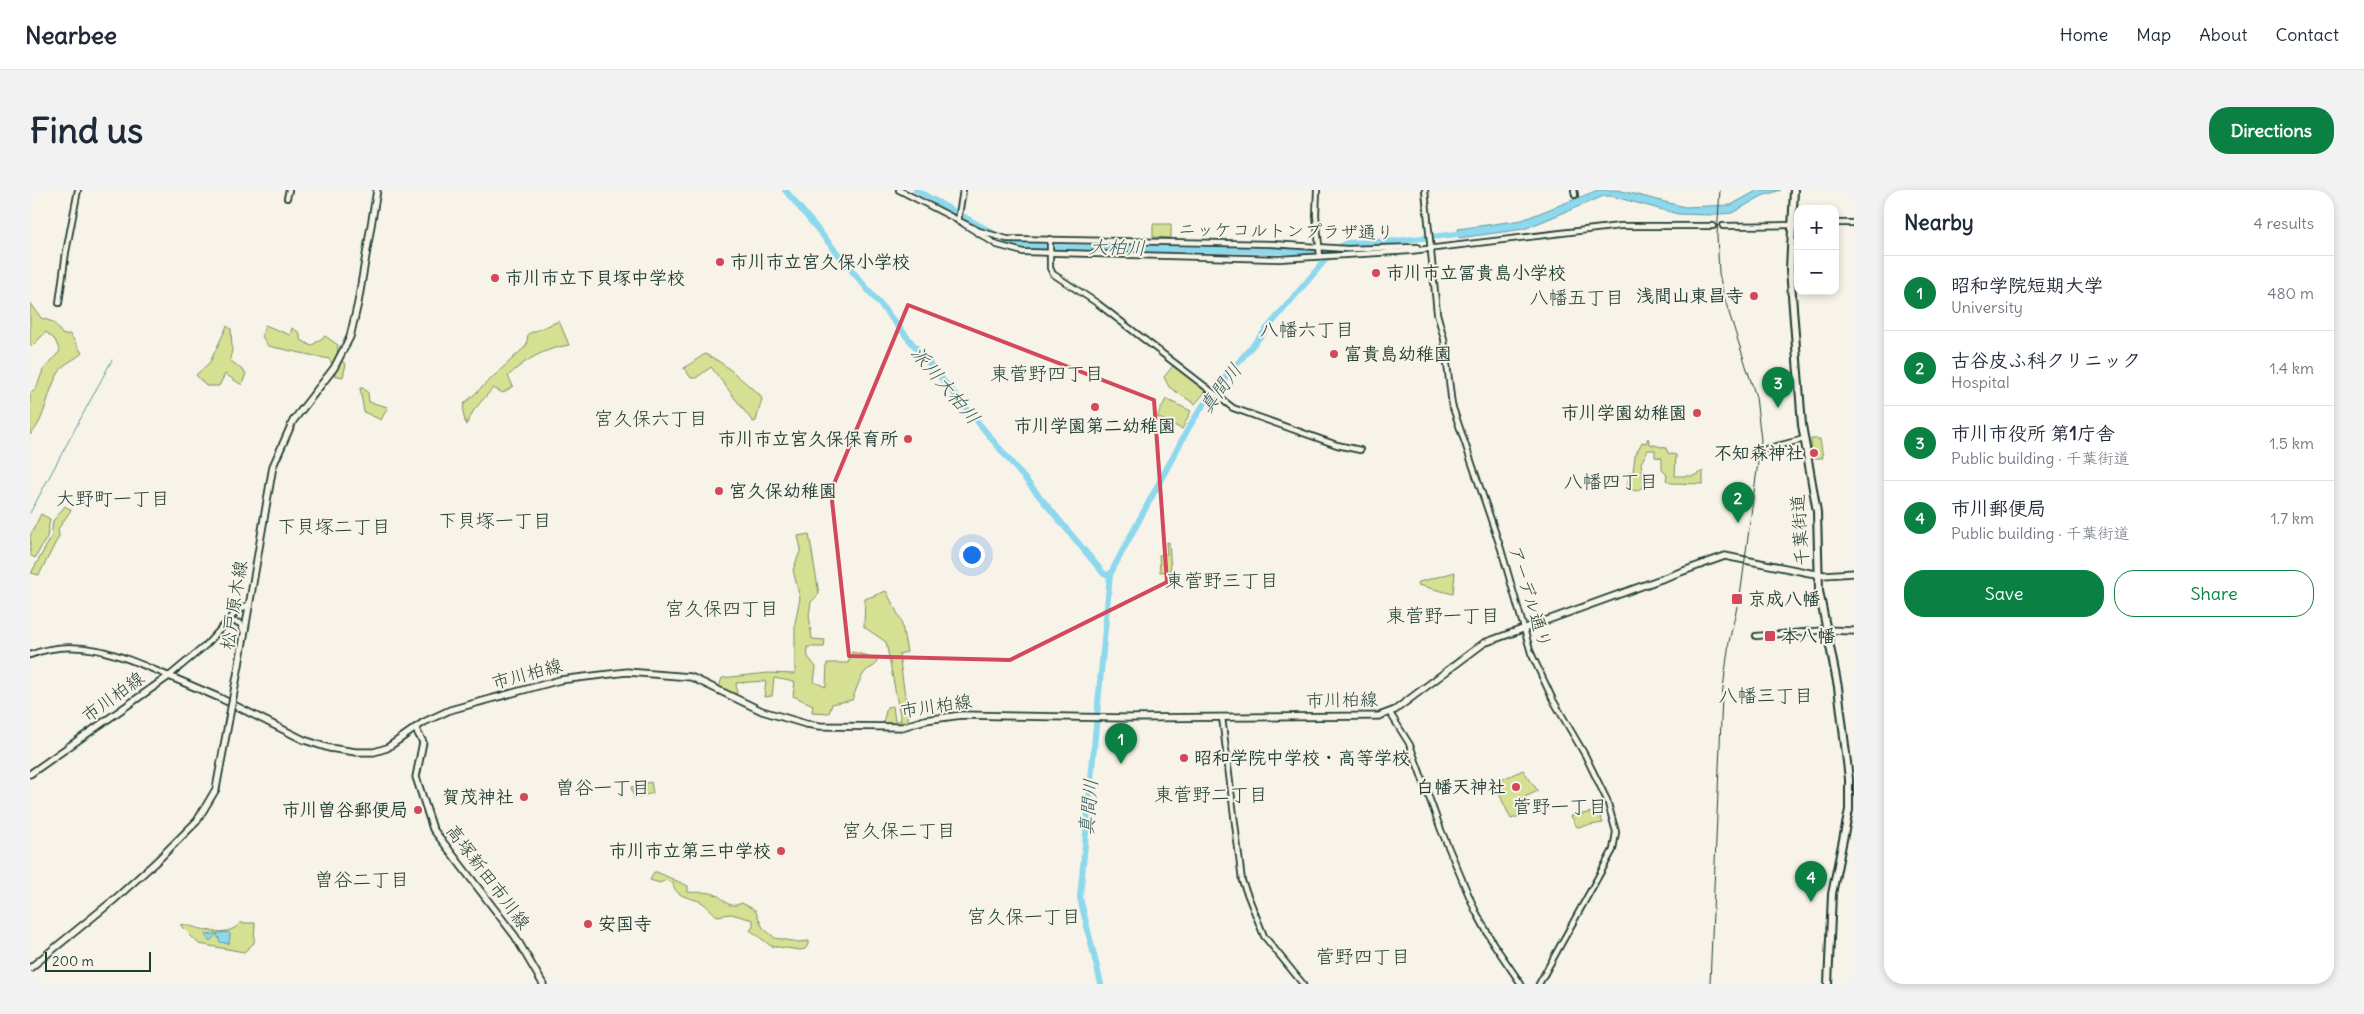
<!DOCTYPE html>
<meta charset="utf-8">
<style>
:root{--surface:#fff;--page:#f2f2f3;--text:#1f2937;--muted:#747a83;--line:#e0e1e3;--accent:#0b8043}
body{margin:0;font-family:Delius,"Klee One",sans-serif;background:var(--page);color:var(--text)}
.controls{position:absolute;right:15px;top:15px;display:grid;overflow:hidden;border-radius:10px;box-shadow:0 2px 8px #0003}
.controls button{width:45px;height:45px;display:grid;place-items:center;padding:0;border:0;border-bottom:1px solid var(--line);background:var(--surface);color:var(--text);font:25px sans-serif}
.scale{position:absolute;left:15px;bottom:12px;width:106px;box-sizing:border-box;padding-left:5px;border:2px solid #1f3d34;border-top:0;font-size:14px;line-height:18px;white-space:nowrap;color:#1f3d34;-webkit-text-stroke:4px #f7f3e8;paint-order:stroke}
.you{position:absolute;left:941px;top:364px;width:18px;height:18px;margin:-12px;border:4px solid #fff;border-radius:50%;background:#1a73e8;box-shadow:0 0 0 8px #1a73e833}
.badge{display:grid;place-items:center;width:32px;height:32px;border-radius:50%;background:var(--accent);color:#fff;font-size:16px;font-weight:700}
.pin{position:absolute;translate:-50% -41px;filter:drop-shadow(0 1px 2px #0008)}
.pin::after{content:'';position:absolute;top:26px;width:18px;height:15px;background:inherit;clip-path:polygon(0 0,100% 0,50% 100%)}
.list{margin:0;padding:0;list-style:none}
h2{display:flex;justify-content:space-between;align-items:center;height:65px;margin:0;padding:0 20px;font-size:21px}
h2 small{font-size:16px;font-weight:400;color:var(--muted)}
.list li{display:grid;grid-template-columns:32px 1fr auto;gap:15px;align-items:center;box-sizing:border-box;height:75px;padding:0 20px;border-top:1px solid var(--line)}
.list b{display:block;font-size:19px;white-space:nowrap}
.list p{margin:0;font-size:16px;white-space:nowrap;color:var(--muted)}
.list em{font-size:16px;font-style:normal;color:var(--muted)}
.actions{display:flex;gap:10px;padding:15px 20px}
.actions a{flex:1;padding:11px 0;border:1px solid var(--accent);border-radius:20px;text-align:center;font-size:18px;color:var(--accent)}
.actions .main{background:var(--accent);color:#fff}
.map{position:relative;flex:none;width:1824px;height:794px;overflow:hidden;border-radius:20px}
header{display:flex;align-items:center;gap:30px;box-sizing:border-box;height:70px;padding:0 25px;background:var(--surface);border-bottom:1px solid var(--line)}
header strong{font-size:24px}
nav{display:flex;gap:28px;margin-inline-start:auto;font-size:18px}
.intro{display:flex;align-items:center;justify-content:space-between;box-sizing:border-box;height:120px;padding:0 30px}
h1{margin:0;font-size:35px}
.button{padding:12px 22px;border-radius:20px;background:var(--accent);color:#fff;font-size:18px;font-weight:700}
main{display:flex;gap:30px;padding:0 30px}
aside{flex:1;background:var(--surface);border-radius:20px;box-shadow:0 2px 8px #0003}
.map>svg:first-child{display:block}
.green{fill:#d5e093;stroke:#7a8e64}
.water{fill:#8dd8ed;stroke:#619aa3}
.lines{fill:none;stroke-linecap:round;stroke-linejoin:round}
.stream{stroke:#619aa3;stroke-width:1}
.river{stroke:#8dd8ed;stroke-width:6}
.minor-tunnel{stroke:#cccfc4;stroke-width:4.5;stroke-dasharray:4.5 2;stroke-linecap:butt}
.minor-casing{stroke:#1f3d34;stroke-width:8}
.major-casing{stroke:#1f3d34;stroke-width:9}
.highway-casing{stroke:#1f3d34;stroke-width:10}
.minor{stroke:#f7f3e8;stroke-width:4.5}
.major{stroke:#f7f3e8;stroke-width:5.5}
.highway{stroke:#f7f3e8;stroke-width:6}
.rail{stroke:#1f3d34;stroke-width:1}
.major-bridge-casing{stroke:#1f3d34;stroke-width:9;stroke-linecap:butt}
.major-bridge{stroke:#f7f3e8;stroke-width:5.5}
.marked{fill:none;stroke:#d1495b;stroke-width:4;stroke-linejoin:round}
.poi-dot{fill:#d1495b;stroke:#f7f3e8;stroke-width:2}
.labels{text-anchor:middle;stroke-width:4;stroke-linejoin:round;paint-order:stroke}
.street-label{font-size:18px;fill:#1f3d34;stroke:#f7f3e8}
.poi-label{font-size:18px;font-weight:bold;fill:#1f3d34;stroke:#f7f3e8;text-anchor:start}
.water-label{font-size:19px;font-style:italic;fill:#355c59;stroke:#f7f3e8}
.neighbourhood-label{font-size:19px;fill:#1f3d34;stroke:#f7f3e8}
</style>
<header>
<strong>Nearbee</strong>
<nav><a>Home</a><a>Map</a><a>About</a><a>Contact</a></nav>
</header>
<div class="intro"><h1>Find us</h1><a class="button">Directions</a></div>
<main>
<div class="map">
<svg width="1824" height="794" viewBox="0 0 1824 794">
<rect width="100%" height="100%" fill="#f7f3e8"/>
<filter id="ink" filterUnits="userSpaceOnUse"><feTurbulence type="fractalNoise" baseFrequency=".02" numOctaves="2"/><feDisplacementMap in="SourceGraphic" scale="10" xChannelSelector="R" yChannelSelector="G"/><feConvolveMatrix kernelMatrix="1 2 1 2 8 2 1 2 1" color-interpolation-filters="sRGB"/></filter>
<g filter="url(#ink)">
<g class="green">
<path d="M 1123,34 L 1141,34 L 1141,48 L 1123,47 Z"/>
<path d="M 0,112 L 11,128 L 23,132 L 33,145 L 40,144 L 52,163 C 46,169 35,173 31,179 C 16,200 17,229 0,245 L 0,204 L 6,199 L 13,180 L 30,161 L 25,150 L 16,142 L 2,156 L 0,154 Z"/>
<path d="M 529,131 L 539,155 C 514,159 496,169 478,186 L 483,196 L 473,203 L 463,198 L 444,220 L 436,235 L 433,223 L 434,214 L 496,156 L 498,144 Z"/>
<path d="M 235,135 L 260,145 L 262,138 L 270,143 L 270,149 L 281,156 L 295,146 L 308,155 L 307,168 L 316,174 L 313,187 L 303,185 L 305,179 L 299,169 L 238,156 L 232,146 Z"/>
<path d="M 197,136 L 201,139 L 202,160 L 200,170 L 216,183 L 212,195 L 195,184 L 189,196 L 176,196 L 166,185 L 180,172 Z"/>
<path d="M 675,164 C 695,172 712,191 730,205 L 732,209 L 726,231 L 723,232 L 681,177 L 666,188 L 661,188 L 654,178 Z"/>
<path d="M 1143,176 L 1176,201 L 1165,214 L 1139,197 L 1134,187 Z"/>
<path d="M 330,198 L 333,198 L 338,203 L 339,212 L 358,217 L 351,230 L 334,222 Z"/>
<path d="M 1136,209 L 1161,221 L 1152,239 L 1127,227 Z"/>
<path d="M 1618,248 L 1620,254 L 1636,258 L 1638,263 L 1646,265 L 1645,286 L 1663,286 L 1673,281 L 1673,294 L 1641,293 L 1636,290 L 1637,285 L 1632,280 L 1632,268 L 1625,267 L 1625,260 L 1618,260 L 1611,273 L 1615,296 L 1606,301 L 1597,298 L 1599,283 L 1603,282 L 1605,266 L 1612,252 L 1616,253 Z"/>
<path d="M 1781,249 L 1790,249 L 1793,268 L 1782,268 Z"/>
<path d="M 35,316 L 41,320 L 28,339 L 29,346 L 9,385 L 1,383 L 21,348 L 23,331 Z"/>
<path d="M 11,324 L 20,329 L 17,347 L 5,368 L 0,365 L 0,346 Z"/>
<path d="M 779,344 L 789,404 L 781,412 L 779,425 L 782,449 L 795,450 L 794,457 L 777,457 L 778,467 L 786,477 L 784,492 L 796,497 L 797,473 L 818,473 L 822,462 L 847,468 C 847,479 840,476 835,482 C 829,489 826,501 822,510 L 802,514 L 799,523 L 782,522 L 783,515 L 763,506 L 765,492 L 744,488 L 742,506 L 734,507 L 736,491 L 706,493 L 707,503 L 704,504 L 689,497 L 692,488 L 738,483 L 765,484 L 765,433 L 770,408 L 763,380 L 771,359 L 768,346 Z"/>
<path d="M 1139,352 L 1141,381 L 1130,382 L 1129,365 L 1137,364 L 1136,353 Z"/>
<path d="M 1425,382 L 1423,404 L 1388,395 L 1389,392 Z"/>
<path d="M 856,401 L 871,430 L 877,462 L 869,464 L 879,534 L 853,533 L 857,517 L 863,516 L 865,531 L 871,531 L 856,452 L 834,437 L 835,409 Z"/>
<path d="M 1493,580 L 1508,601 L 1488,610 L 1495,624 L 1481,629 L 1464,593 Z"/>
<path d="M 621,592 L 623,603 L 604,608 L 601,597 Z"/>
<path d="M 1568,621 L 1573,633 L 1547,637 L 1541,626 Z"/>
<path d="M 624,682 L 627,682 L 658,696 L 658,702 C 666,703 676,701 684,704 C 696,708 696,720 712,713 L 725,720 L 733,738 L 745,748 L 768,752 L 779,751 L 779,753 L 775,759 L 770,760 L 741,756 L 720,740 L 723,737 L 723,730 L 701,724 L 687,726 C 682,722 677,715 671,712 C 661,707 645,708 643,693 L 636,690 L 630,693 L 620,690 Z"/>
<path d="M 210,733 L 225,733 L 224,753 L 214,762 L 169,754 L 151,736 L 151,734 C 168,737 197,750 210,733 Z"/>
</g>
<g class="water">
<path d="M 1568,0 L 1588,0 L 1655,17 L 1701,15 L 1728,0 L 1751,0 L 1732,6 L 1702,23 L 1678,25 L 1648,24 L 1581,6 L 1574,6 L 1494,39 L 1429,48 L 1428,39 L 1492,30 Z"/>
<path d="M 198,742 L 200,744 L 199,754 L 190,752 L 187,744 L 180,751 L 175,745 Z"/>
</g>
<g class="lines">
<path class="stream" d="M 0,323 L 82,170"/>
<g class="river">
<path d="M 755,0 L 1074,384 L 1080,385"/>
<path d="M 886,0 L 983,54 L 1016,57 L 1302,62"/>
<path d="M 1071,794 L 1050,708 L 1080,385 L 1084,377 L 1159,237 L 1178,208 L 1302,62 L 1316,53 L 1366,51 L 1436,43"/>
</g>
<path class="minor-tunnel" d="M 1683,36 L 1693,36"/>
<g class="minor-casing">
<g id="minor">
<path d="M 869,0 L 949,41 L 977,49 L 1242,54 L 1317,59 L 1387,57"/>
<path d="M 1287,0 L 1286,25 L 1290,66"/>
<path d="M 1395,0 L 1407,123 L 1414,149 L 1422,215 L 1471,359 L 1501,463 L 1523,510 L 1555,565 L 1577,610 L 1586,642 L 1583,660 L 1509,794"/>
<path d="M 1544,0 L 1545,5"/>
<path d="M 257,8 L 259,0"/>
<path d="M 928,31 L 933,0"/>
<path d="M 1805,33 L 1824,33"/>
<path d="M 934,34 L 967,55 L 993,62 L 1249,69 L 1380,61 L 1590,36 L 1683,36"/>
<path d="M 1693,36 L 1768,35"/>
<path d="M 1020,49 L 1020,78 L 1023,84 L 1067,113 L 1203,218 L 1307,255 L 1330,260"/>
<path d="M 29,113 L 36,62 L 48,0"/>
<path d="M 1736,259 L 1774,249"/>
<path d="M 199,431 L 210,433 L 214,442"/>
<path d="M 1726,446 L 1797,440"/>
<path d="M 0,465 C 48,445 94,467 139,486 L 176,455 L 207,421 L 218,415"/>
<path d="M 1360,523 L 1380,555 L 1411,640 L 1445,720 L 1463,753 L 1491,794"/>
<path d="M 1192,527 L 1212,691 L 1234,746 L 1273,794"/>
</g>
</g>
<g class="major-casing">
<g id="major">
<path d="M 1797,440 L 1824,441"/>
<path d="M 209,475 L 243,276 L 263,231 L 304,178 L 320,147 L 328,113 L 347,0"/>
<path d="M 385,538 L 393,552 L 386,587 L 403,639 L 485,746 L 513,794"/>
<path d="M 0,584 L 139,486 L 190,508 L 274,550 L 299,558 L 326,562 L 344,562 L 357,558 L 394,532 L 420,520 L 530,490 L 597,482 L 661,487 L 732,521 L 776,534 L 790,536 L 872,537 L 895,530 L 932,525 L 1096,528 L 1349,526 L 1365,520 L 1454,453 L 1695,366 L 1780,383 L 1794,385 L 1824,383"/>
<path d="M 0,778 L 85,709 L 128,670"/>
</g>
</g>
<g class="highway-casing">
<path id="highway" d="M 1764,0 L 1760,79 L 1772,235 L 1787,322 L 1789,401 L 1808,497 L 1819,589 L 1819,620 L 1802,704 L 1798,794"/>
</g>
<use href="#minor" class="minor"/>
<use href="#major" class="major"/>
<use href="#highway" class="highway"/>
<path class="rail" d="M 1680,794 L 1692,506 L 1699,452 L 1711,399 L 1731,250 L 1726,207 L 1694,107 L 1689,83 L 1687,45 L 1690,0"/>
<g class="major-bridge-casing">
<path id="major-bridge" d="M 128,670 L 167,631 L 186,599 L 209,475"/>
</g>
<use href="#major-bridge" class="major-bridge"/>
</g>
</g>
<path class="marked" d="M 878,115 L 1124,210 L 1137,392 L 980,470 L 819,466 L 801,301 Z"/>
<g class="poi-dot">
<circle cx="690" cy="72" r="5"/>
<circle cx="1346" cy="83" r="5"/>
<circle cx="465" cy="88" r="5"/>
<circle cx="1724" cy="106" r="5"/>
<circle cx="1304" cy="164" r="5"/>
<circle cx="1065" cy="217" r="5"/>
<circle cx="1667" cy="223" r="5"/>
<circle cx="878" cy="249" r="5"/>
<circle cx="1784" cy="263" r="5"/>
<circle cx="689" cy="301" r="5"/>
<rect x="1701" y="403" width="12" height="12" rx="2.5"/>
<rect x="1734" y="440" width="12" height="12" rx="2.5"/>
<circle cx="1154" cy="568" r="5"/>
<circle cx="1486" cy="597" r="5"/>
<circle cx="494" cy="607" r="5"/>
<circle cx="388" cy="620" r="5"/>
<circle cx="751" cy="661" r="5"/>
<circle cx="558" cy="734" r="5"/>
</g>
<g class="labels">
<g class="street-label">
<text transform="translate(1256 41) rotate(1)" y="6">ニッケコルトンプラザ通り</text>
<text transform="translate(1770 340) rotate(-94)" y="6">千葉街道</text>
<text transform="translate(1500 407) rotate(73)" y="6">アーデル通り</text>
<text transform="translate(204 415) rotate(-81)" y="6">松戸原木線</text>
<text transform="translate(497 484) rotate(-15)" y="6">市川柏線</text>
<text transform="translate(83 507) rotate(-36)" y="6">市川柏線</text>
<text transform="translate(1312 510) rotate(-1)" y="6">市川柏線</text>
<text transform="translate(906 516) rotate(-8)" y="6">市川柏線</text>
<text transform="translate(458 687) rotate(53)" y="6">高塚新田市川線</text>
</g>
<g class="poi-label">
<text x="700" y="78">市川市立宮久保小学校</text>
<text x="1356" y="89">市川市立冨貴島小学校</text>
<text x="475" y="94">市川市立下貝塚中学校</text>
<text x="1714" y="112" text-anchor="end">浅間山東昌寺</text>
<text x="1314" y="170">富貴島幼稚園</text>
<text x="1657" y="229" text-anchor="end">市川学園幼稚園</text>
<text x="1065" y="242" text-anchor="middle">市川学園第二幼稚園</text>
<text x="868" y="255" text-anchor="end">市川市立宮久保保育所</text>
<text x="1774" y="269" text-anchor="end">不知森神社</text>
<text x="699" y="307">宮久保幼稚園</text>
<text x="1718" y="415">京成八幡</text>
<text x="1751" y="452">本八幡</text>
<text x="1164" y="574">昭和学院中学校・高等学校</text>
<text x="1476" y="603" text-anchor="end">白幡天神社</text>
<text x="484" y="613" text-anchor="end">賀茂神社</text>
<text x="378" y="626" text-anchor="end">市川曽谷郵便局</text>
<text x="741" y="667" text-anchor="end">市川市立第三中学校</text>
<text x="568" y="740">安国寺</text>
</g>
<g class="water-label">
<text transform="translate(1087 57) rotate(1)" y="7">大柏川</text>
<text transform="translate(916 195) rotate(50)" y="7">派川大柏川</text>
<text transform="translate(1190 198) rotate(-53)" y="7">真間川</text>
<text transform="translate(1058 617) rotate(-85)" y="7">真間川</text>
</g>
<g class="neighbourhood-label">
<text x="1547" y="114">八幡五丁目</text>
<text x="1277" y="146">八幡六丁目</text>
<text x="1017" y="190">東菅野四丁目</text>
<text x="621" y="235">宮久保六丁目</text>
<text x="1581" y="298">八幡四丁目</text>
<text x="83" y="315">大野町一丁目</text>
<text x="465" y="337">下貝塚一丁目</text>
<text x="304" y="343">下貝塚二丁目</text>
<text x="1192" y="397">東菅野三丁目</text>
<text x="692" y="425">宮久保四丁目</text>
<text x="1413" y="432">東菅野一丁目</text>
<text x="1736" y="512">八幡三丁目</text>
<text x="573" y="604">曽谷一丁目</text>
<text x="1181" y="611">東菅野二丁目</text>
<text x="1530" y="623">菅野一丁目</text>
<text x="869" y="647">宮久保二丁目</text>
<text x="332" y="696">曽谷二丁目</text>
<text x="994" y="733">宮久保一丁目</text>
<text x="1333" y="773">菅野四丁目</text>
</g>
</g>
</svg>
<div class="controls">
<button>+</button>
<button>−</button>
</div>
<div class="scale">200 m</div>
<div class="you"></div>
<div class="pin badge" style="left:1091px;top:574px">1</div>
<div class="pin badge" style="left:1708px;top:333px">2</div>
<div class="pin badge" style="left:1748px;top:218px">3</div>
<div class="pin badge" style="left:1781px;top:712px">4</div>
</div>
<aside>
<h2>Nearby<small>4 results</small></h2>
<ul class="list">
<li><span class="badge">1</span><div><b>昭和学院短期大学</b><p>University</p></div><em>480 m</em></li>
<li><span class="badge">2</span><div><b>古谷皮ふ科クリニック</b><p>Hospital</p></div><em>1.4 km</em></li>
<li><span class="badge">3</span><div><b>市川市役所 第1庁舎</b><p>Public building · 千葉街道</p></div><em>1.5 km</em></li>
<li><span class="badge">4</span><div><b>市川郵便局</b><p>Public building · 千葉街道</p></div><em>1.7 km</em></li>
</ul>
<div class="actions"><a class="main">Save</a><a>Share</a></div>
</aside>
</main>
